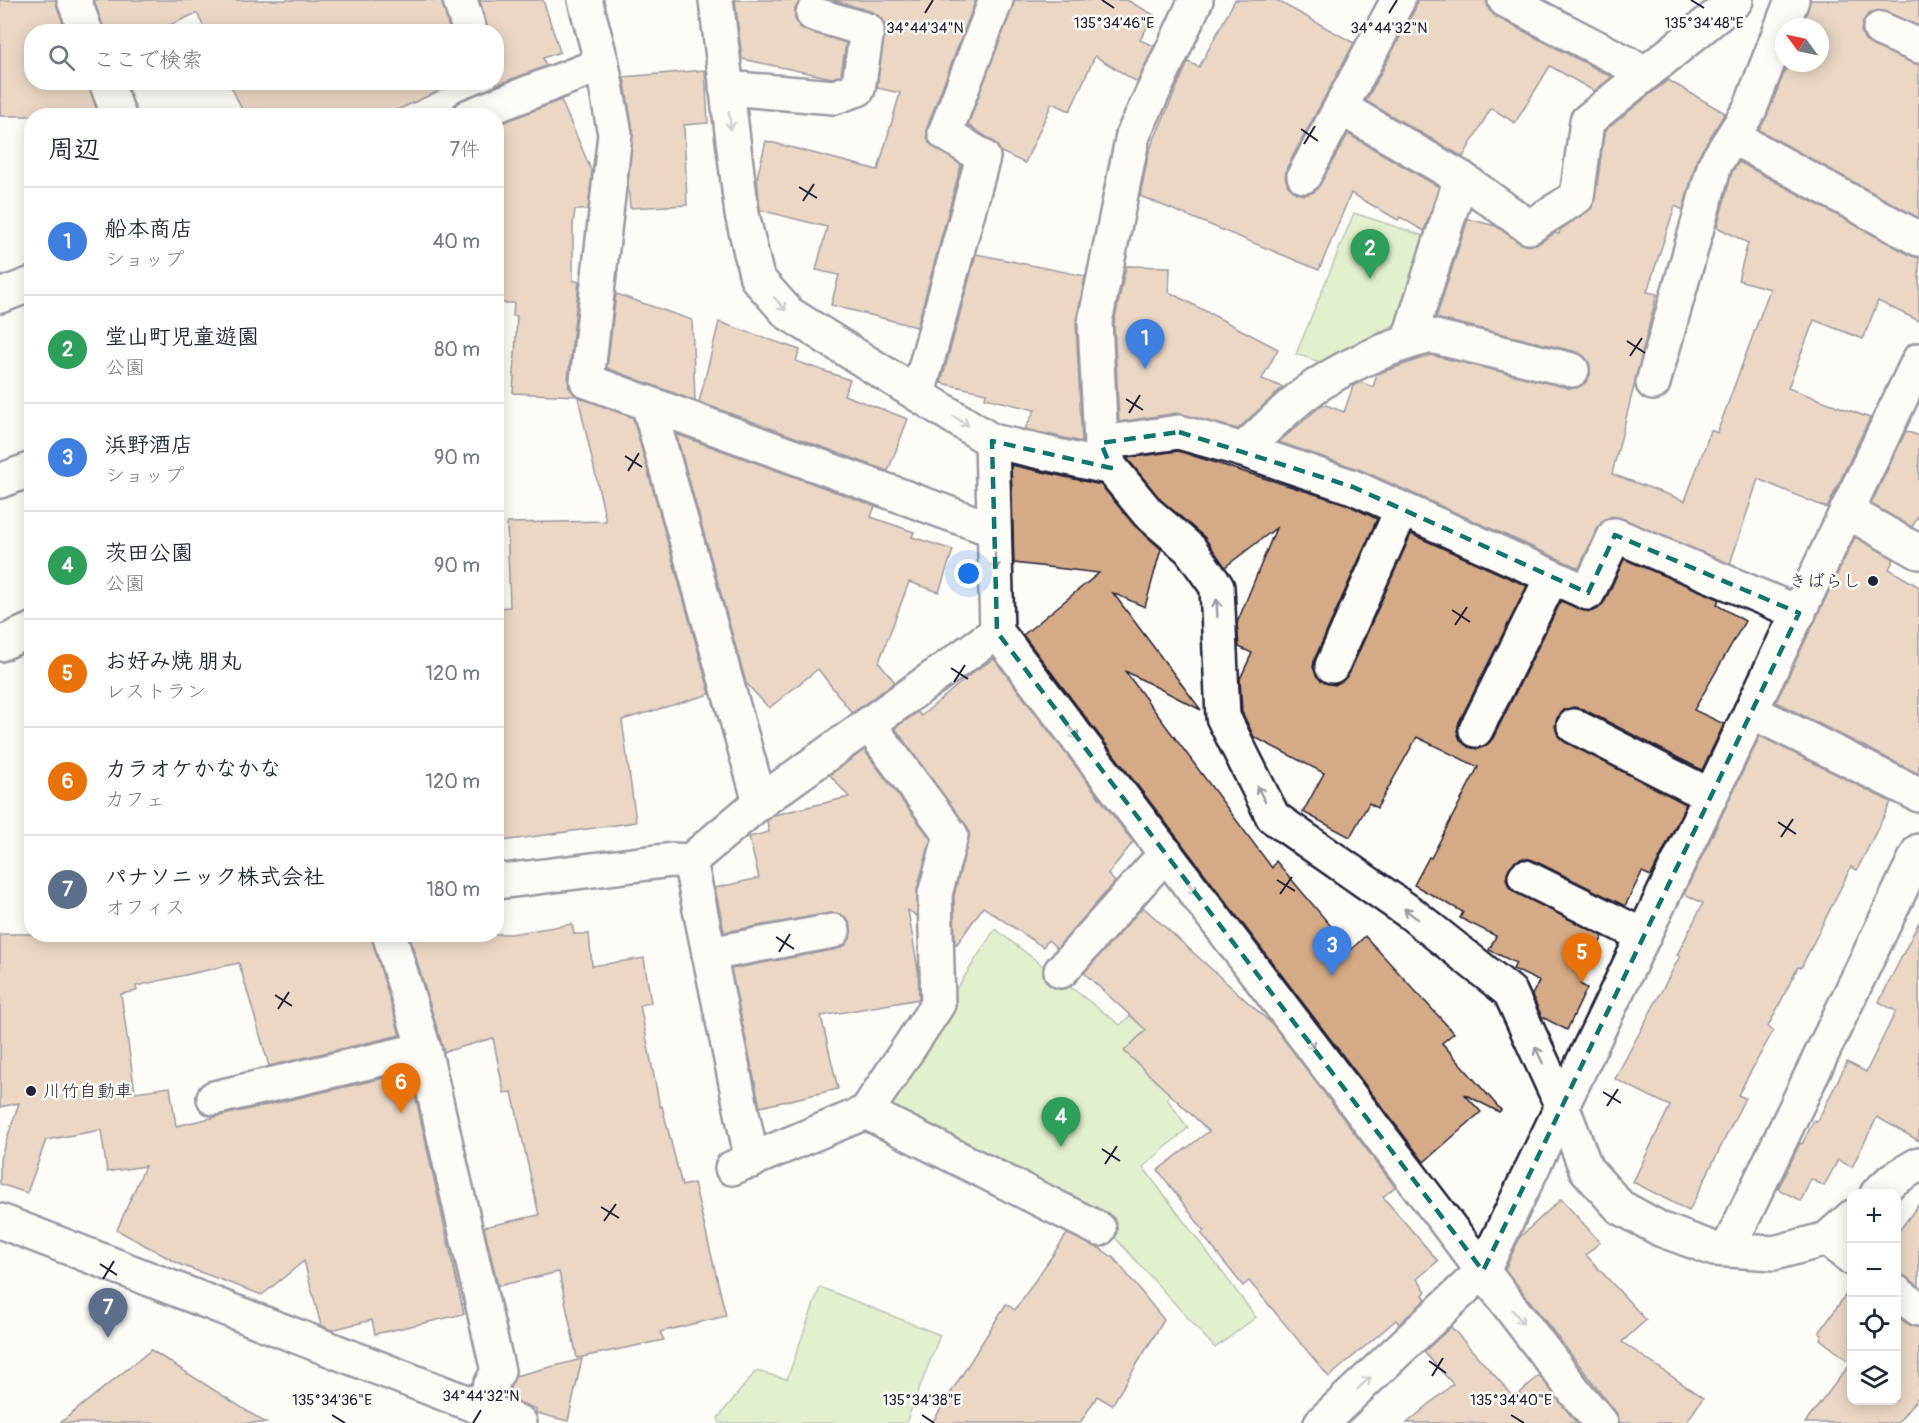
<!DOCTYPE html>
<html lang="ja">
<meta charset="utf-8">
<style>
:root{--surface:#fff;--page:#f2f2f3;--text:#1f2937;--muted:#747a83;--line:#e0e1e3;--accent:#ea580c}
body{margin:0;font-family:Pangolin,"Klee One",sans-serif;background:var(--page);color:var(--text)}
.controls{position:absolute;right:18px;bottom:18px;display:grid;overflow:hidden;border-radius:12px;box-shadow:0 3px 15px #0003}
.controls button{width:54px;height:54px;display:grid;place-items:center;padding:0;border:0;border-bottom:2px solid var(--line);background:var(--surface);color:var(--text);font:30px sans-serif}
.compass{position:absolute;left:1775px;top:18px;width:54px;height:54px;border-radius:50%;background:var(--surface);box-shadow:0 3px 15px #0003;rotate:303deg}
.you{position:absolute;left:969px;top:574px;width:21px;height:21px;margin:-15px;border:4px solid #fff;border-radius:50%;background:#1a73e8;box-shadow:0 0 0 9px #1a73e833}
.badge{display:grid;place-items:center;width:39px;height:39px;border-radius:50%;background:var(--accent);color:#fff;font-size:20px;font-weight:700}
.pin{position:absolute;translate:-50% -50px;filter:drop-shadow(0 2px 3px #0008)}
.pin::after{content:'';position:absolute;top:32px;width:21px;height:18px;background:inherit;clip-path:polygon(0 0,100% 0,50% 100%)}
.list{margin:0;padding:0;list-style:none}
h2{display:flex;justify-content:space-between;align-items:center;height:78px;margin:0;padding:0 24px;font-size:26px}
h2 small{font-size:20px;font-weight:400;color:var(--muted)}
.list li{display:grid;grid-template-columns:39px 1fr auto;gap:18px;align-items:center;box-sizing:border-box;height:108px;padding:0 24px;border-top:2px solid var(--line)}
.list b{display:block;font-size:22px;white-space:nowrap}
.list p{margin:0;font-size:20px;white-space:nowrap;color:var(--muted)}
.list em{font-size:20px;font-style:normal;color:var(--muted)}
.icon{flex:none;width:33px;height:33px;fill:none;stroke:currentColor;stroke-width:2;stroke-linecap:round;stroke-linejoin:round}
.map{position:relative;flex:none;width:1919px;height:1423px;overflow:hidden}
.search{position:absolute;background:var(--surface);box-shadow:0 3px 15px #0003;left:24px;top:24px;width:480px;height:66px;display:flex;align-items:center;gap:15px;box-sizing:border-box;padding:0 21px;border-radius:24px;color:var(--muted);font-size:22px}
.panel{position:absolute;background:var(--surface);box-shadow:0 3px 15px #0003;left:24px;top:108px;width:480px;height:834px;border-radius:24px}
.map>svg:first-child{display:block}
.green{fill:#c2e29b;stroke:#72826b;stroke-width:1.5}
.building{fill:#d5aa86;stroke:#22223b;stroke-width:1.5}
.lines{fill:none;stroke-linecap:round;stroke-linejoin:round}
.minor-casing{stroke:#22223b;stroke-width:38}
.minor{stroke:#fdfcf7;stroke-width:33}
.oneway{stroke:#9a9aa2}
.marked{fill:none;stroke:#0f766e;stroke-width:4.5;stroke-dasharray:12 8;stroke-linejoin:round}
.ticks{fill:none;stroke:#22223b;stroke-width:2}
.poi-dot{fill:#22223b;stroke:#fdfcf7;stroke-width:2}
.labels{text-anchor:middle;stroke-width:5;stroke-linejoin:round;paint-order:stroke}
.poi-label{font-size:18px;fill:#22223b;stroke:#fdfcf7;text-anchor:end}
.ticks-label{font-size:15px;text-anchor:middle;fill:#22223b;stroke:#fdfcf7;stroke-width:5;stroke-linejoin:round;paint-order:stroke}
</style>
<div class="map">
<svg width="1919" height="1423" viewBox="0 0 1919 1423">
<rect width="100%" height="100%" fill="#fdfcf7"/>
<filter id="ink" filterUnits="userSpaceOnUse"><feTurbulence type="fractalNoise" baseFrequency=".0167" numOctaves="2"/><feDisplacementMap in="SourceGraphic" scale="12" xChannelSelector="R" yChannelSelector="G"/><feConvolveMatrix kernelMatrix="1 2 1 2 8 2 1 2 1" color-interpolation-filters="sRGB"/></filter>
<g filter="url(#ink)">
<g class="green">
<path d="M 1354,213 L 1427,237 L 1399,322 L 1323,363 L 1296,354 Z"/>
<path d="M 995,929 L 1120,1025 L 1132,1014 L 1187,1068 L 1167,1099 L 1188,1128 L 1143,1167 L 1256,1317 L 1215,1348 L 1101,1222 L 880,1108 Z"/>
<path d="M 820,1287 L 940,1335 L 906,1423 L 720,1423 L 718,1418 L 756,1371 L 787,1379 Z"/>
</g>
<g class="building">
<path d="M 0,0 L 56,0 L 66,32 L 32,32 L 32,82 L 88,82 L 99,116 L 0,116 Z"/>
<path d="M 94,0 L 442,0 L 450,32 L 206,32 L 197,13 L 154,32 L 104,32 Z"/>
<path d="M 480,0 L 543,0 L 560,52 L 543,58 L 546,66 L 496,85 L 496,32 L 488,32 Z"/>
<path d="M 735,0 L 801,0 L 795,9 L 795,19 L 800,27 L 846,43 L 841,75 L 832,78 L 742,59 Z"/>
<path d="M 832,0 L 976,0 L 927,127 L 929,143 L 961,165 L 917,327 L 831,305 L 839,275 L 816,270 L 827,227 L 760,210 L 757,178 L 766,141 L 878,170 L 900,93 L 877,88 L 885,25 L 873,12 Z"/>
<path d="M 1014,0 L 1127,0 L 1154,15 L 1140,40 L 1154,46 L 1137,82 L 1095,56 L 1070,111 L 1052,103 L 1025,163 L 1001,152 L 993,141 L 968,125 Z"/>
<path d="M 1235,0 L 1276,0 L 1354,43 L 1287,167 L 1285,177 L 1288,186 L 1296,193 L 1304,195 L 1314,192 L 1348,134 L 1439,187 L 1424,231 L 1400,217 L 1398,220 L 1351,193 L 1319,270 L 1140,196 L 1149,151 L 1188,62 L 1199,67 Z"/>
<path d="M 1417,0 L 1486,0 L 1489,10 L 1496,17 L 1612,77 L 1594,91 L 1550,66 L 1515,123 L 1491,108 L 1463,157 L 1366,101 L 1415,9 Z"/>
<path d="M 1810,0 L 1919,0 L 1919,26 L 1878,10 L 1868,14 L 1863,22 L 1861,31 L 1865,40 L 1873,46 L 1919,64 L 1919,218 L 1759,130 L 1767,116 L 1788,63 L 1820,63 L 1820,27 L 1802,27 Z"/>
<path d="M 705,70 L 708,123 L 684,125 L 687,205 L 630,208 L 628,184 L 633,131 L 624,77 Z"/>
<path d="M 1668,80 L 1725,113 L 1697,159 L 1683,210 L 1675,206 L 1647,292 L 1657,294 L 1612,474 L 1685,501 L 1711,430 L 1717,433 L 1770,289 L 1738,280 L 1748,243 L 1717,227 L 1732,172 L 1739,162 L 1910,255 L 1919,258 L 1919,321 L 1878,301 L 1863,339 L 1814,320 L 1788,388 L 1870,418 L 1827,508 L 1758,479 L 1730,564 L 1613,516 L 1605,519 L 1598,527 L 1579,568 L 1361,470 L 1279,442 L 1323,404 L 1344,412 L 1353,386 L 1360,382 L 1373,387 L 1377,374 L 1431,355 L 1568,388 L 1577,388 L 1585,383 L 1590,375 L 1590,365 L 1585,357 L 1577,352 L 1436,318 L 1468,219 L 1496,226 L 1518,242 L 1528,246 L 1539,243 L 1555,233 L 1559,234 L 1560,230 L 1593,207 L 1604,136 L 1608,128 Z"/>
<path d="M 229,82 L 459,82 L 384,116 L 245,116 Z"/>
<path d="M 561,100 L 592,172 L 588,210 L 575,210 L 573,224 L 573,280 L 579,282 L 568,379 L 569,388 L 577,396 L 513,393 L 517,316 L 513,316 L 514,303 L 496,303 L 496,125 Z"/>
<path d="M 976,254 L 1085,276 L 1076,323 L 1082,442 L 1025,429 L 1035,410 L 985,398 L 986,393 L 941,383 Z"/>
<path d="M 1126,266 L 1170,267 L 1169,292 L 1278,349 L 1262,379 L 1283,387 L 1238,429 L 1177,413 L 1119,422 L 1114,323 Z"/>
<path d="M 616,294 L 692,320 L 695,401 L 607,368 Z"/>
<path d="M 719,322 L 800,350 L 796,361 L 850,380 L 844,395 L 908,419 L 888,471 L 699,402 Z"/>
<path d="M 578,397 L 633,418 L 710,694 L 622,720 L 636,822 L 496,842 L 496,608 L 510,607 L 507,523 L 606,521 Z"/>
<path d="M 1906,431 L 1919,436 L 1919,515 L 1912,527 L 1871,504 Z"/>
<path d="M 676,434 L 875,506 L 871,517 L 914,532 L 912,537 L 953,550 L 939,592 L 909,582 L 879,662 L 895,682 L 852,713 L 818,669 L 769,708 L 746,683 Z"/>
<path d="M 1178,451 L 1346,504 L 1377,519 L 1315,658 L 1313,667 L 1317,676 L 1325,683 L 1335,685 L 1342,681 L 1349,674 L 1411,534 L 1527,586 L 1459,722 L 1457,731 L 1460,740 L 1468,747 L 1477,749 L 1486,746 L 1493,738 L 1561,601 L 1581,610 L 1590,612 L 1598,609 L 1605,601 L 1624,559 L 1719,599 L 1717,605 L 1745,621 L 1694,710 L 1724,724 L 1702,770 L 1583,709 L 1574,707 L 1564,710 L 1557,718 L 1555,726 L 1558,736 L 1565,742 L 1686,804 L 1651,876 L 1642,872 L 1625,906 L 1533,860 L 1523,858 L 1514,862 L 1509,868 L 1506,879 L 1509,887 L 1516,893 L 1603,936 L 1580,984 L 1587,988 L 1567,1030 L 1542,1017 L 1532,995 L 1539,981 L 1513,969 L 1516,963 L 1489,950 L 1496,936 L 1460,918 L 1463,912 L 1414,885 L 1429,857 L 1431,858 L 1478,767 L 1417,737 L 1377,808 L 1369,803 L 1350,837 L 1303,812 L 1324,773 L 1254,737 L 1242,712 L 1240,679 L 1252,653 L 1239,647 L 1237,623 L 1276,528 L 1225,567 L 1205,538 L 1161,500 L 1127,458 Z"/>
<path d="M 1011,465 L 1101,485 L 1134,525 L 1161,549 L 1145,607 L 1113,593 L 1201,710 L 1125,671 L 1272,868 L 1276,861 L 1351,950 L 1365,936 L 1454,1033 L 1442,1043 L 1501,1110 L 1499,1112 L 1464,1094 L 1481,1112 L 1424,1162 L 1023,635 L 1099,573 L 1014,563 Z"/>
<path d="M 1855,537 L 1894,559 L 1889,569 L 1919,587 L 1919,774 L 1776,702 Z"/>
<path d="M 994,659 L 1133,842 L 1108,874 L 1115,882 L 1057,948 L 1048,940 L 1043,947 L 983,907 L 957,944 L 955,943 L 954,896 L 969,831 L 895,728 L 918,712 L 921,716 L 976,670 Z"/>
<path d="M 1760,736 L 1891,802 L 1857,870 L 1851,867 L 1801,968 L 1798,967 L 1768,1027 L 1773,1031 L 1738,1095 L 1745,1098 L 1689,1211 L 1633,1182 L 1670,1106 L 1615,1079 L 1680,956 L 1677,955 L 1703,903 L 1684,894 Z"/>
<path d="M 864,750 L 931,839 L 917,889 L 917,916 L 908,910 L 918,970 L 919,999 L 821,1016 L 838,1089 L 760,1107 L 731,969 L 837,949 L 846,945 L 850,938 L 851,927 L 847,918 L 840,914 L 830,913 L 724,932 L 715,888 L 759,878 L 749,837 L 769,832 L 767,821 L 774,815 L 849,797 L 830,775 Z"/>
<path d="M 1143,907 L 1273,1025 L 1395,1187 L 1383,1197 L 1438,1261 L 1417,1279 L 1426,1291 L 1423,1295 L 1426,1299 L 1399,1324 L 1396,1320 L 1329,1377 L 1249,1281 L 1243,1286 L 1201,1233 L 1204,1231 L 1158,1170 L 1209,1131 L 1124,1051 L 1146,1030 L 1084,973 Z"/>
<path d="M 1919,922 L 1919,1141 L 1877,1117 L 1852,1167 L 1838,1160 L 1824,1186 L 1811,1179 L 1801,1201 L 1778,1189 L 1800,1143 L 1802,1144 L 1814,1120 L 1817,1122 L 1847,1062 L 1866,1072 L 1896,1011 L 1879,1002 Z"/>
<path d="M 572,924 L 574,934 L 589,934 L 592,966 L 644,958 L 651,1003 L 640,1005 L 660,1107 L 662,1106 L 682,1186 L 694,1183 L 726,1316 L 660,1332 L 664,1340 L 577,1358 L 559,1272 L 498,1286 L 484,1227 L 539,1215 L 512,1092 L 504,1093 L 493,1038 L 444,1052 L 409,934 L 511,934 Z"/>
<path d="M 0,934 L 371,934 L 400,1035 L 269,1066 L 239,963 L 136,986 L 137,991 L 121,994 L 135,1092 L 170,1087 L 176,1126 L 410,1072 L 464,1314 L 375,1334 L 372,1320 L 331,1330 L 321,1325 L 304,1261 L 262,1295 L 181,1265 L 117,1230 L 145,1166 L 107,1172 L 101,1130 L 46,1140 L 27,1193 L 0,1184 L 0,1159 L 19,1103 L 0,1107 Z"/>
<path d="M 1561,1199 L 1600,1242 L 1586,1255 L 1646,1320 L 1622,1342 L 1703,1398 L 1686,1423 L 1619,1423 L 1615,1411 L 1505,1269 L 1520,1237 Z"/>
<path d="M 1919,1204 L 1919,1286 L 1896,1274 L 1896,1235 Z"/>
<path d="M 1067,1234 L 1099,1248 L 1114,1258 L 1164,1320 L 1112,1405 L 1097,1396 L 1080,1423 L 932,1423 L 1006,1304 L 1015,1310 Z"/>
<path d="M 1849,1290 L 1851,1292 L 1851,1401 L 1896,1401 L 1896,1316 L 1908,1324 L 1919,1327 L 1919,1396 L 1898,1423 L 1805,1423 L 1851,1363 L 1820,1339 L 1822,1335 L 1819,1333 Z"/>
<path d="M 1451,1327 L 1515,1398 L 1539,1375 L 1577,1423 L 1407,1423 L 1453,1384 L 1424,1352 Z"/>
<path d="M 151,1350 L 266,1423 L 60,1423 Z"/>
<path d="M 582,1359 L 568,1421 L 536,1413 L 536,1409 L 506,1397 L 515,1376 Z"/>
</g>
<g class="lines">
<g class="minor-casing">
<g id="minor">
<path d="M 74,0 L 86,32"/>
<path d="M 460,0 L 470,32"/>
<path d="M 585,0 L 602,64 L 615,134 L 587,381 L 994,530"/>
<path d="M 716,0 L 742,214 L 757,278 L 788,313 L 992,441 L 1111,468"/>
<path d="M 1196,0 L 1133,135 L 1095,322 L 1101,443 L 1111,468 L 1148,513 L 1190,549 L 1217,587 L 1223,717 L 1273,817 L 1412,914 L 1510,992 L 1563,1108 L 1586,1169 L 1620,1207 L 1662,1230 L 1714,1249 L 1774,1253 L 1827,1239 L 1852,1217"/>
<path d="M 1505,0 L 1646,73"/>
<path d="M 1880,29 L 1919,46"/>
<path d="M 106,82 L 119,116"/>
<path d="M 726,88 L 834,97 L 858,89 L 867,30 L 813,14"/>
<path d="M 1341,108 L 1461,178"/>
<path d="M 469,116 L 602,64"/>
<path d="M 1733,137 L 1919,239"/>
<path d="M 1304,176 L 1398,0"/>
<path d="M 0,296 L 32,284"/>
<path d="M 1408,342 L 1461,178 L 1529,227 L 1577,197 L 1587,121 L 1736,0"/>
<path d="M 1653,383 L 1715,164 L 1750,109 L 1792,0"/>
<path d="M 918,394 L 983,157 L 945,133 L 996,0"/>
<path d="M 648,403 L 760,802"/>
<path d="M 992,441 L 997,632 L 1575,1392 L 1601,1423"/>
<path d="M 1101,443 L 1179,432 L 1243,450 L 1353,487 L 1588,593 L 1615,535 L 1799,613"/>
<path d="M 1243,450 C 1262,433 1281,413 1301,397 C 1337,368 1387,347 1431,336 L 1572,370"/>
<path d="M 0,481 L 32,469"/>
<path d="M 1848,512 L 1919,552"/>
<path d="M 0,644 L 32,630"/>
<path d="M 1332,666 L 1402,509"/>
<path d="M 1751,711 L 1919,795"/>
<path d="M 1574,726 L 1711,796"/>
<path d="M 1476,730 L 1552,577"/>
<path d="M 690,861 L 752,1161"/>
<path d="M 1525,877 L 1644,936"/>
<path d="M 496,878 L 497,882 L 672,860 L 690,861 L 760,802 L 997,632"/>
<path d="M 389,934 L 424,1049 L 498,1371 L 480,1407"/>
<path d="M 709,954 L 833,931"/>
<path d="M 1061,971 L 1166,853"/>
<path d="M 214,1098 L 424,1049"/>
<path d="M 866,1112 L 938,1004 L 935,894 L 951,835 L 869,725"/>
<path d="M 732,1168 L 866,1112 L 1099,1229"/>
<path d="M 1877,1194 L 1892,1180 L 1919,1164"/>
<path d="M 0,1221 L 520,1423"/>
<path d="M 1827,1239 L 1852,1258"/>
<path d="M 1728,1249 L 1919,851"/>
<path d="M 1896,1292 L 1919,1309"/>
<path d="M 1321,1423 L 1483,1271 L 1919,360"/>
</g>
</g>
<use href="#minor" class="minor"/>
</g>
<defs><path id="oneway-shaft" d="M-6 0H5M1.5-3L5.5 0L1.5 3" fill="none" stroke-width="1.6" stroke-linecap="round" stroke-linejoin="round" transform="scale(1.5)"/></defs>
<g class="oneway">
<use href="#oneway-shaft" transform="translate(730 121) rotate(83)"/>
<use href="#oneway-shaft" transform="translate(780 304) rotate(49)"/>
<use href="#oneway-shaft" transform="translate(961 421) rotate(32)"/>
<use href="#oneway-shaft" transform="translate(995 562) rotate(89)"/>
<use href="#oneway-shaft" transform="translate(1217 608) rotate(-92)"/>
<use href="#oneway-shaft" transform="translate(1073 732) rotate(53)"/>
<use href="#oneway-shaft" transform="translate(1261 794) rotate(-117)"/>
<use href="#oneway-shaft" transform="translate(1191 887) rotate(53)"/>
<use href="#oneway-shaft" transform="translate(1411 914) rotate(-143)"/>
<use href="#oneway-shaft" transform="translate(1309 1042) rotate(53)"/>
<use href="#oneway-shaft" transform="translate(1539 1055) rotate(-115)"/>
<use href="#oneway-shaft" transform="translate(1518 1317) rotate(53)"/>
<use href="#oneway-shaft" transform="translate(1364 1383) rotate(-43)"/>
</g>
</g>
<path d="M0 0H1919V1423H0ZM 1179,432 L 1353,487 L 1588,593 L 1615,535 L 1799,613 L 1483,1271 L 997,632 L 992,441 L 1111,468 L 1101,443 Z" fill="#fdfcf7" fill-opacity=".55" fill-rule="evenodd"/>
<path class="marked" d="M 1179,432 L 1353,487 L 1588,593 L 1615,535 L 1799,613 L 1483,1271 L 997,632 L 992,441 L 1111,468 L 1101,443 Z"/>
<path class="ticks" d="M 1102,0 L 1114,8M 1691,0 L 1704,8M 925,13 L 933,0M 1389,13 L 1397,0M 1301,129 L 1318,141M 1304,144 L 1315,126M 799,187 L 817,198M 803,201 L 814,184M 1627,341 L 1645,353M 1630,356 L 1642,338M 1126,399 L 1143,410M 1129,413 L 1140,395M 625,456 L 642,467M 628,471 L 639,453M 1452,610 L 1470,622M 1455,625 L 1467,607M 951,668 L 968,679M 954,682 L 965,665M 1778,822 L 1796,834M 1781,837 L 1793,819M 1277,880 L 1295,891M 1280,894 L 1292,877M 776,937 L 794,949M 779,952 L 790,934M 275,995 L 292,1006M 278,1009 L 289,992M 1603,1092 L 1621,1103M 1607,1106 L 1618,1089M 1102,1149 L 1120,1161M 1105,1164 L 1117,1146M 601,1207 L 619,1218M 604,1221 L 616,1204M 100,1264 L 117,1275M 103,1279 L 114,1261M 1429,1361 L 1446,1373M 1432,1376 L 1443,1358M 332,1415 L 345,1423M 922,1415 L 934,1423M 1511,1415 L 1524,1423M 473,1423 L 481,1410"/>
<g class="poi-dot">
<circle cx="1873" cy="581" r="6"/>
<circle cx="31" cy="1091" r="6"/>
</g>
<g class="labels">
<g class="poi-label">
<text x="1861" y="587">きばらし</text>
<text x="43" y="1097" text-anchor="start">川竹自動車</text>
</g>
</g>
<g class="ticks-label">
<text x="1114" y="28">135°34'46"E</text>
<text x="1704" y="28">135°34'48"E</text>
<text x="925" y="33">34°44'34"N</text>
<text x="1389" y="33">34°44'32"N</text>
<text x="481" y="1401">34°44'32"N</text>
<text x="332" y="1405">135°34'36"E</text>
<text x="922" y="1405">135°34'38"E</text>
<text x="1511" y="1405">135°34'40"E</text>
</g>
</svg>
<div class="controls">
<button>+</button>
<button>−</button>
<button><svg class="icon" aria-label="locate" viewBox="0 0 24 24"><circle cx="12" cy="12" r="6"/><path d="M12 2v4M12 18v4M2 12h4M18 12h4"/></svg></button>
<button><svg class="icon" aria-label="layers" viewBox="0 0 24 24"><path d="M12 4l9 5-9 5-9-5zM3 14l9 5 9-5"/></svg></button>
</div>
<svg class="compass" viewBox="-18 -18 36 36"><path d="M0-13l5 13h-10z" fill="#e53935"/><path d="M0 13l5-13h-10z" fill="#747a83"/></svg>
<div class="you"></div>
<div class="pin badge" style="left:1145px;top:369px;background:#3f7fe0">1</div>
<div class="pin badge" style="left:1370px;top:279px;background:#2e9e5b">2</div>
<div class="pin badge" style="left:1332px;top:976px;background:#3f7fe0">3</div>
<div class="pin badge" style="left:1061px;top:1147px;background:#2e9e5b">4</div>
<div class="pin badge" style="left:1582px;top:983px;background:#e8710a">5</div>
<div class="pin badge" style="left:401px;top:1113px;background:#e8710a">6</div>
<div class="pin badge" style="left:108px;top:1338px;background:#5c6f8a">7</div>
<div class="search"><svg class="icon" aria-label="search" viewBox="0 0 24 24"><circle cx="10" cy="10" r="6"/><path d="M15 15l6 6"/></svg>ここで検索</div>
<section class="panel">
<h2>周辺<small>7件</small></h2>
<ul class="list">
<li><span class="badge" style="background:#3f7fe0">1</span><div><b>船本商店</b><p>ショップ</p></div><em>40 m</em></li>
<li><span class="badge" style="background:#2e9e5b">2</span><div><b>堂山町児童遊園</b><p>公園</p></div><em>80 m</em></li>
<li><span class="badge" style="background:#3f7fe0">3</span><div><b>浜野酒店</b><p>ショップ</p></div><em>90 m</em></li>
<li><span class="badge" style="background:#2e9e5b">4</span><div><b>茨田公園</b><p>公園</p></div><em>90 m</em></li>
<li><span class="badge" style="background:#e8710a">5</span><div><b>お好み焼 朋丸</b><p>レストラン</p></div><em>120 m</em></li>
<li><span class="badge" style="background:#e8710a">6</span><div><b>カラオケかなかな</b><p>カフェ</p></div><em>120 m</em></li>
<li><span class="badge" style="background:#5c6f8a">7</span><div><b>パナソニック株式会社</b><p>オフィス</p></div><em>180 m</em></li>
</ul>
</section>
</div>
